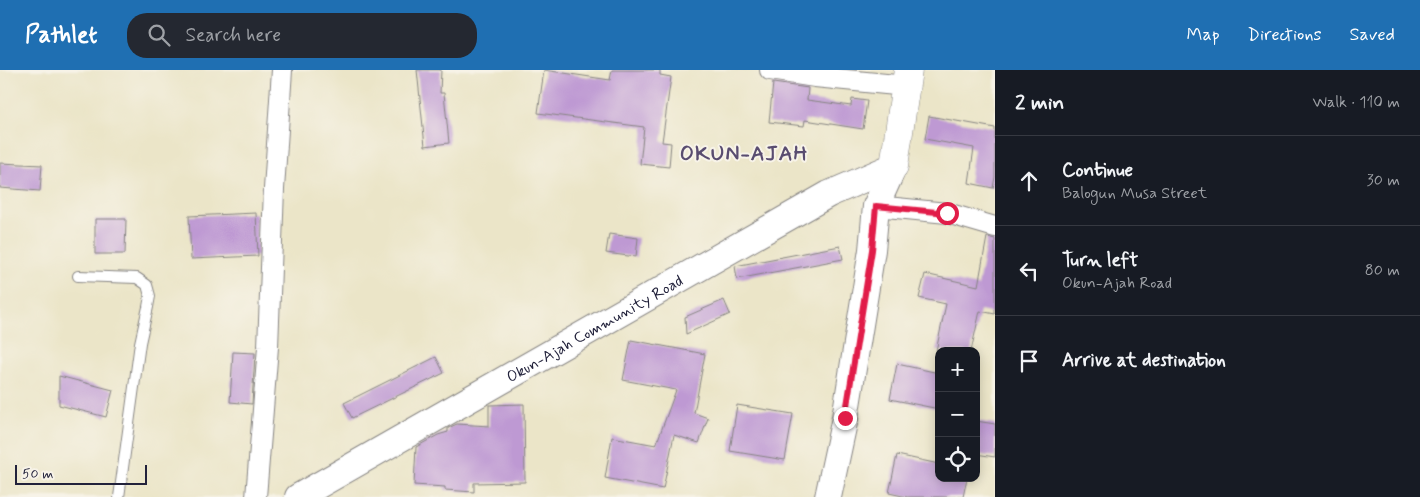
<!DOCTYPE html>
<meta charset="utf-8">
<style>
:root{--surface:#171b24;--page:#242831;--text:#f1f3f6;--muted:#9ea1a6;--line:#363941;--accent:#1f6fb2}
body{margin:0;font-family:Mynerve,sans-serif;background:var(--page);color:var(--text)}
.controls{position:absolute;right:15px;bottom:15px;display:grid;overflow:hidden;border-radius:10px;box-shadow:0 2px 12px #0003}
.controls button{width:45px;height:45px;display:grid;place-items:center;padding:0;border:0;border-bottom:1px solid var(--line);background:var(--surface);color:var(--text);font:25px sans-serif}
.scale{position:absolute;left:15px;bottom:12px;width:132px;box-sizing:border-box;padding-left:5px;border:2px solid #22223b;border-top:0;font-size:14px;line-height:18px;white-space:nowrap;color:#22223b;-webkit-text-stroke:4px #f7f3e8;paint-order:stroke}
.stop{position:absolute;width:15px;height:15px;margin:-11px;border:4px solid #e11d48;border-radius:50%;background:#fff}
.stop.end{background:#e11d48;border-color:#fff;box-shadow:0 1px 5px #0008}
.list{margin:0;padding:0;list-style:none}
h2{display:flex;justify-content:space-between;align-items:center;height:65px;margin:0;padding:0 20px;font-size:21px}
h2 small{font-size:16px;font-weight:400;color:var(--muted)}
.list li{display:grid;grid-template-columns:32px 1fr auto;gap:15px;align-items:center;box-sizing:border-box;height:90px;padding:0 20px;border-top:1px solid var(--line)}
.list b{display:block;font-size:19px;white-space:nowrap}
.list p{margin:0;font-size:16px;white-space:nowrap;color:var(--muted)}
.list em{font-size:16px;font-style:normal;color:var(--muted)}
.icon{flex:none;width:28px;height:28px;fill:none;stroke:currentColor;stroke-width:2;stroke-linecap:round;stroke-linejoin:round}
.map{position:relative;flex:none;width:995px;height:427px;overflow:hidden}
header{display:flex;align-items:center;gap:30px;box-sizing:border-box;height:70px;padding:0 25px;background:var(--accent);color:#fff}
header strong{font-size:24px}
nav{display:flex;gap:28px;margin-inline-start:auto;font-size:18px}
.search{width:350px;height:45px;background:var(--page);display:flex;align-items:center;gap:12px;box-sizing:border-box;padding:0 18px;border-radius:20px;color:var(--muted);font-size:19px}
main{display:flex}
aside{flex:1;background:var(--surface)}
.map>svg:first-child{display:block}
.building{fill:#be99d3}
.lines{fill:none;stroke-linecap:round;stroke-linejoin:round}
.service-casing{stroke:#868482;stroke-width:12}
.minor-casing{stroke:#868482;stroke-width:22}
.tertiary-casing{stroke:#868482;stroke-width:28}
.secondary-casing{stroke:#868482;stroke-width:29}
.service{stroke:#fff;stroke-width:10}
.minor{stroke:#fff;stroke-width:20}
.tertiary{stroke:#fff;stroke-width:26}
.secondary{stroke:#fff;stroke-width:28}
.route{stroke:#e11d48;stroke-width:6}
.labels{text-anchor:middle;stroke-width:4;stroke-linejoin:round;paint-order:stroke}
.street-label{font-size:16px;fill:#22223b;stroke:#f7f3e8}
.district-label{font-size:21px;font-weight:bold;letter-spacing:1px;fill:#594c70;stroke:#f7f3e8}
</style>
<header>
<strong>Pathlet</strong>
<div class="search"><svg class="icon" aria-label="search" viewBox="0 0 24 24"><circle cx="10" cy="10" r="6"/><path d="M15 15l6 6"/></svg>Search here</div>
<nav><a>Map</a><a>Directions</a><a>Saved</a></nav>
</header>
<main>
<div class="map">
<svg width="995" height="427" viewBox="0 0 995 427">
<rect width="100%" height="100%" fill="#f7f3e8"/>
<filter id="ink" filterUnits="userSpaceOnUse"><feTurbulence type="fractalNoise" baseFrequency=".02" numOctaves="2"/><feDisplacementMap in="SourceGraphic" scale="10" xChannelSelector="R" yChannelSelector="G"/><feConvolveMatrix kernelMatrix="1 2 1 2 8 2 1 2 1" color-interpolation-filters="sRGB"/></filter>
<filter id="wash" filterUnits="userSpaceOnUse"><feTurbulence type="fractalNoise" baseFrequency=".0096" numOctaves="4" result="noise"/><feDisplacementMap in="SourceGraphic" scale="20" xChannelSelector="R" yChannelSelector="G"/><feGaussianBlur stdDeviation="1.12" result="paint"/><feColorMatrix in="noise" values="0 0 0 0 0 0 0 0 0 0 0 0 0 0 0 0 0 1.4 0 .05"/><feComposite in="paint" operator="in"/></filter>
<g filter="url(#wash)">
<rect width="100%" height="100%" fill="#ebe5c8"/>
<g id="blocks">
<g class="building">
<path d="M 417,0 L 441,0 L 440,23 L 444,23 L 449,73 L 425,76 Z"/>
<path d="M 544,0 L 610,10 L 612,0 L 660,0 L 660,5 L 671,7 L 662,72 L 671,73 L 669,97 L 640,94 L 644,57 L 538,43 Z"/>
<path d="M 773,13 L 808,18 L 807,30 L 851,36 L 852,29 L 867,31 L 863,59 L 805,50 L 804,56 L 769,52 Z"/>
<path d="M 929,46 L 995,58 L 995,107 L 993,118 L 969,113 L 974,78 L 925,69 Z"/>
<path d="M 0,93 L 42,95 L 40,121 L 0,118 Z"/>
<path d="M 256,143 L 258,186 L 191,189 L 189,146 Z"/>
<path d="M 95,149 L 126,149 L 125,184 L 95,184 Z"/>
<path d="M 609,164 L 638,168 L 636,187 L 606,183 Z"/>
<path d="M 987,167 L 995,169 L 995,244 L 980,241 L 971,281 L 936,281 L 946,234 L 919,228 L 925,204 L 978,216 Z"/>
<path d="M 840,176 L 843,189 L 737,209 L 735,196 Z"/>
<path d="M 724,230 L 730,244 L 686,264 L 685,247 Z"/>
<path d="M 631,270 L 705,284 L 694,343 L 708,348 L 699,373 L 674,365 L 663,419 L 605,408 L 612,367 L 656,375 L 676,320 L 623,310 Z"/>
<path d="M 233,282 L 255,283 L 252,334 L 230,332 Z"/>
<path d="M 436,287 L 444,303 L 352,348 L 344,333 Z"/>
<path d="M 897,294 L 939,303 L 939,339 L 890,329 Z"/>
<path d="M 59,306 L 113,320 L 106,347 L 59,335 Z"/>
<path d="M 524,334 L 525,412 L 474,413 L 474,422 L 445,420 L 445,417 L 414,415 L 416,377 L 438,365 L 448,362 L 448,358 L 457,354 L 489,356 L 489,335 Z"/>
<path d="M 737,335 L 793,344 L 785,390 L 730,381 Z"/>
<path d="M 976,351 L 995,354 L 995,387 L 976,384 Z"/>
<path d="M 897,385 L 939,394 L 939,408 L 967,408 L 963,427 L 907,427 L 889,423 Z"/>
</g>
</g>
</g>
<g filter="url(#ink)">
<use href="#blocks" fill-opacity="0" stroke="#868482" stroke-width="1"/>
<g class="lines">
<g class="service-casing">
<path id="service" d="M 78,206 L 137,208 L 147,215 L 150,226 L 148,237 L 140,273 L 119,427"/>
</g>
<g class="minor-casing">
<g id="minor">
<path d="M 770,0 L 815,7 L 906,16"/>
<path d="M 876,136 L 947,143 L 995,157"/>
<path d="M 256,427 L 268,277 L 274,119 L 282,0"/>
</g>
</g>
<g class="tertiary-casing">
<g id="tertiary">
<path id="s1" d="M 298,427 L 829,124 L 894,96"/>
<path d="M 828,427 L 845,348 L 872,180 L 876,136 L 894,96"/>
</g>
</g>
<g class="secondary-casing">
<path id="secondary" d="M 894,96 L 908,0"/>
</g>
<use href="#service" class="service"/>
<use href="#minor" class="minor"/>
<use href="#tertiary" class="tertiary"/>
<use href="#secondary" class="secondary"/>
</g>
</g>
<g class="lines" filter="url(#ink)">
<path class="route" d="M 845,348 L 872,180 L 876,136 L 947,143"/>
</g>
<g class="labels">
<g class="street-label">
<text dy="6" stroke="none"><textPath href="#s1" startOffset="341">Okun-Ajah Community Road</textPath></text>
</g>
<g class="district-label">
<text x="744" y="90">OKUN-AJAH</text>
</g>
</g>
</svg>
<div class="controls">
<button>+</button>
<button>−</button>
<button><svg class="icon" aria-label="locate" viewBox="0 0 24 24"><circle cx="12" cy="12" r="6"/><path d="M12 2v4M12 18v4M2 12h4M18 12h4"/></svg></button>
</div>
<div class="scale">50 m</div>
<div class="stop" style="left:947px;top:143px"></div>
<div class="stop end" style="left:845px;top:348px"></div>
</div>
<aside>
<h2>2 min<small>Walk · 110 m</small></h2>
<ul class="list">
<li><svg class="icon" aria-label="ahead" viewBox="0 0 24 24"><path d="M12 20V5M6 11l6-6 6 6"/></svg><div><b>Continue</b><p>Balogun Musa Street</p></div><em>30 m</em></li>
<li><svg class="icon" aria-label="left" viewBox="0 0 24 24"><path d="M17 20v-9H6M10 6l-5 5 5 5"/></svg><div><b>Turn left</b><p>Okun-Ajah Road</p></div><em>80 m</em></li>
<li><svg class="icon" aria-label="arrive" viewBox="0 0 24 24"><path d="M6 21V4h12l-3 4 3 4H6"/></svg><div><b>Arrive at destination</b></div></li>
</ul>
</aside>
</main>
